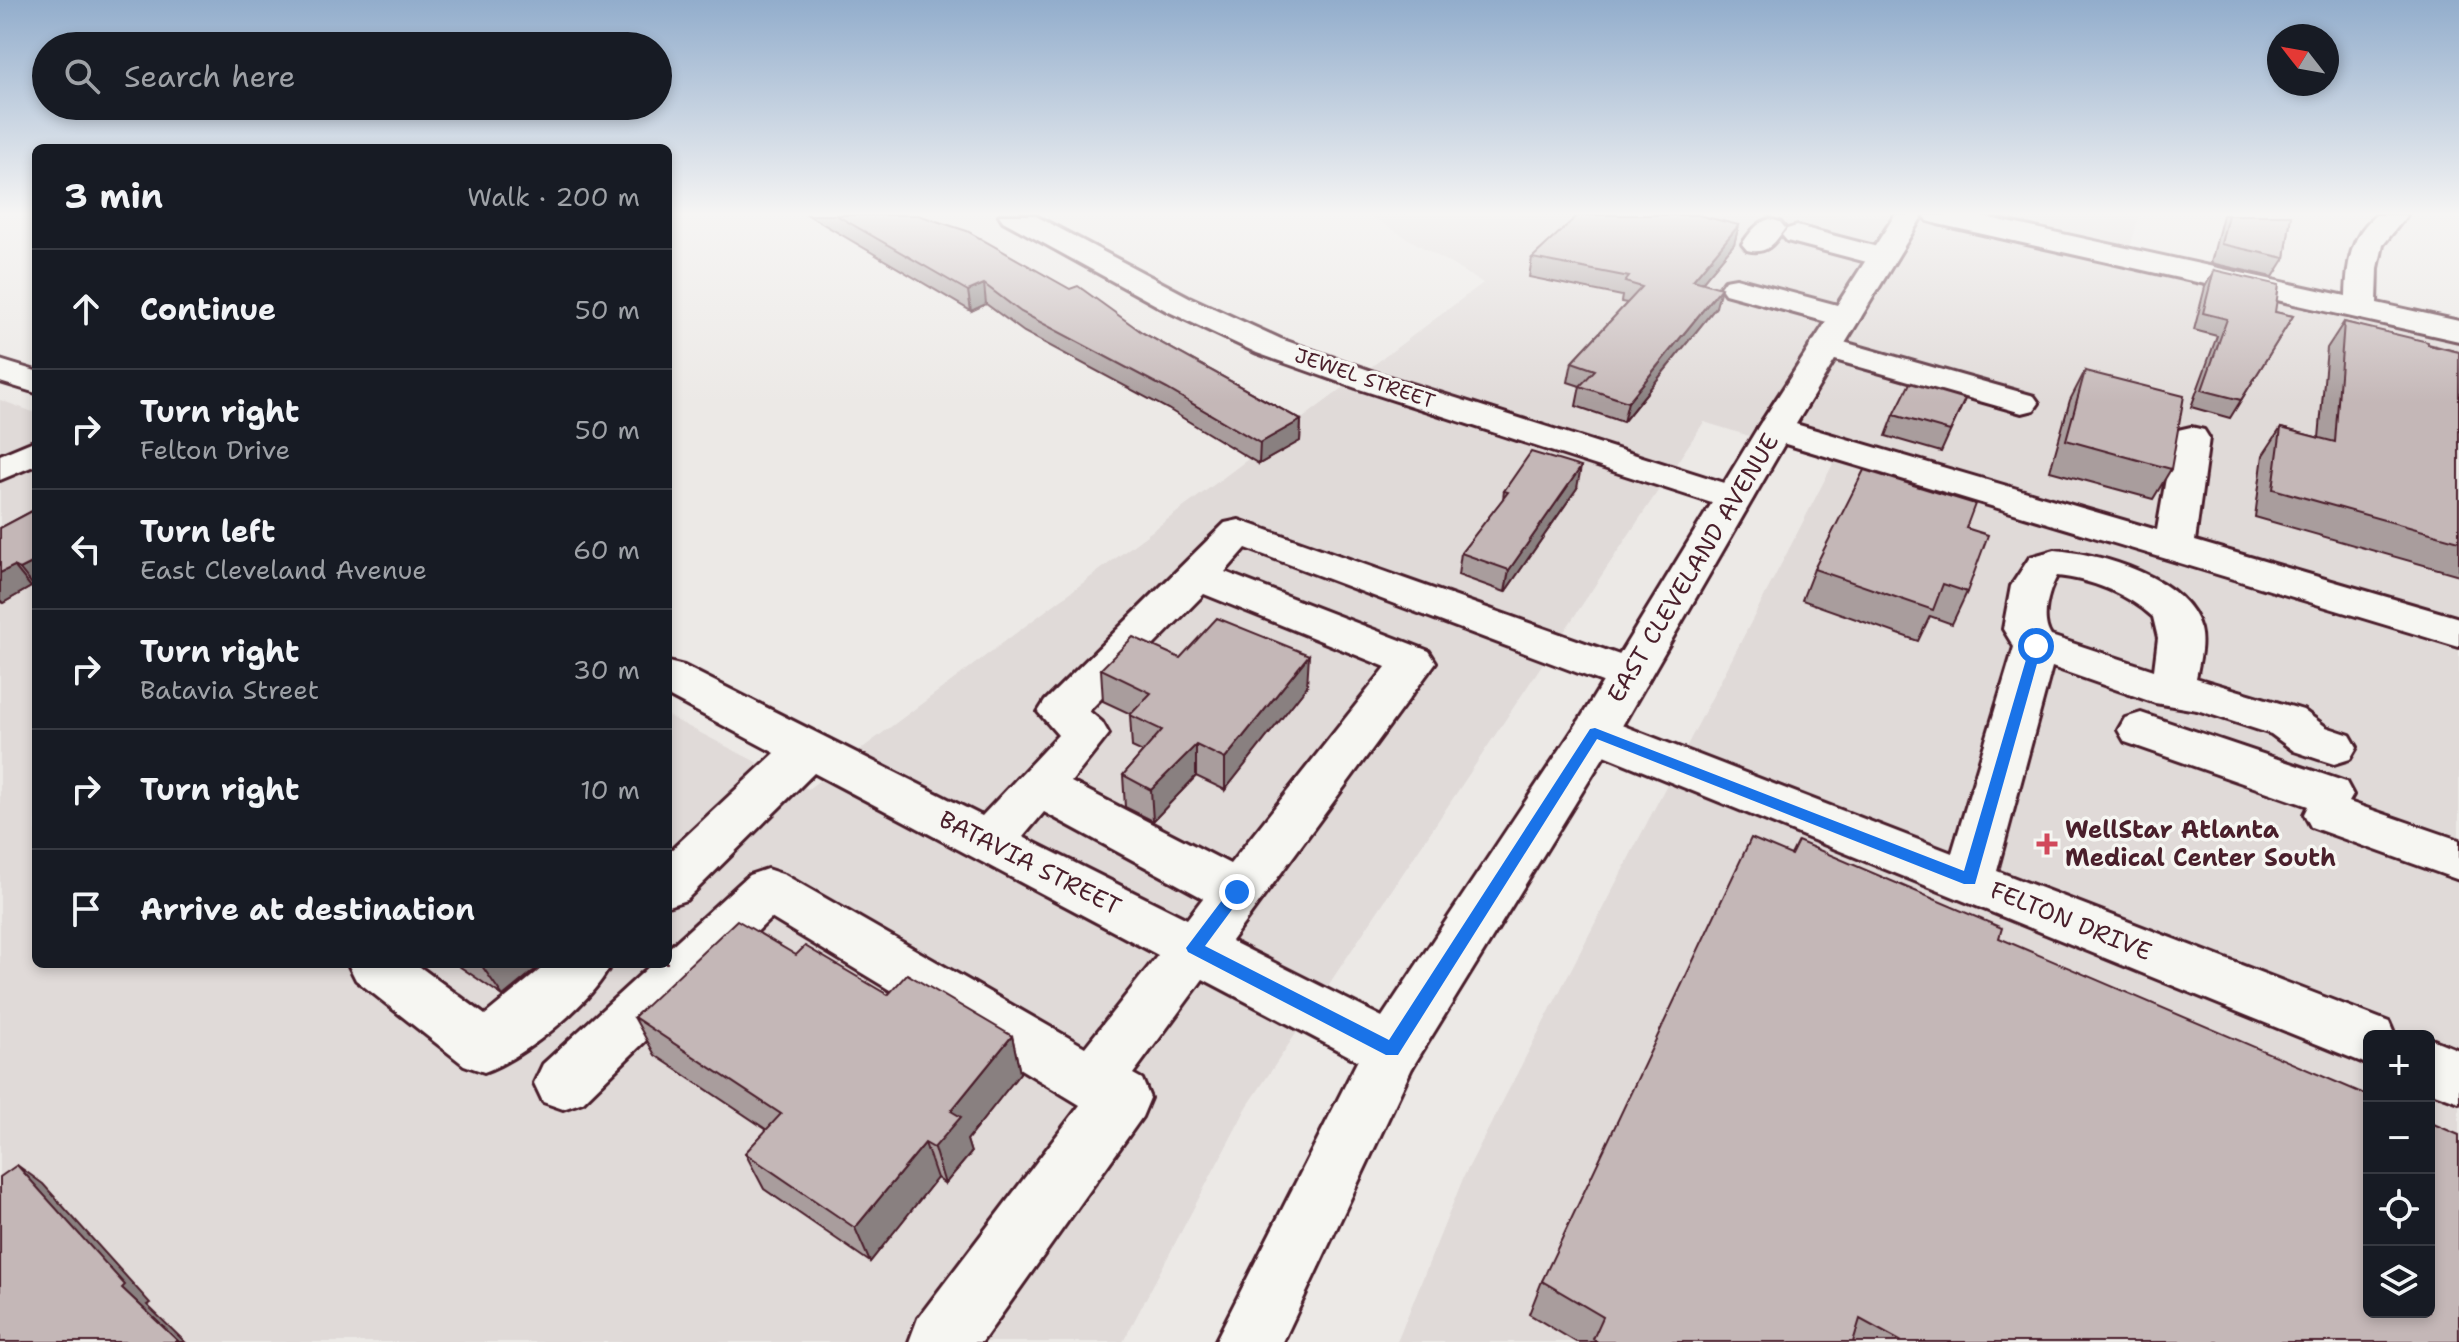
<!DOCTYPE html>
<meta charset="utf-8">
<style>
:root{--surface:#171b24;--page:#20242c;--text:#f1f3f6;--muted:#9ea1a6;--line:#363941}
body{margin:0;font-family:"Shantell Sans",sans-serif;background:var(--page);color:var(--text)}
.controls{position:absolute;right:24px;bottom:24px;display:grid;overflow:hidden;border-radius:12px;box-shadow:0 4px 12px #0003}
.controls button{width:72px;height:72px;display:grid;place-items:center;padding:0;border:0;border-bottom:2px solid var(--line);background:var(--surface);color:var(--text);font:40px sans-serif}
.compass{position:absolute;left:2267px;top:24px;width:72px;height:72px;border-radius:50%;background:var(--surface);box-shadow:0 4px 12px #0003;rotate:301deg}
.stop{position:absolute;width:24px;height:24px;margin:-18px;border:6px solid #1a73e8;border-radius:50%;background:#fff}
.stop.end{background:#1a73e8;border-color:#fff;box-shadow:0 2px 8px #0008}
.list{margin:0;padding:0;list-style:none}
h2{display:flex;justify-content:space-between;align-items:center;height:104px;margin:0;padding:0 32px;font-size:34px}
h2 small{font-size:26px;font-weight:400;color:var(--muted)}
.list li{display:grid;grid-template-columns:52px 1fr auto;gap:24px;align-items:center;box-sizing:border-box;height:120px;padding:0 32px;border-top:2px solid var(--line)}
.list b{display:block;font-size:30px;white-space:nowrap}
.list p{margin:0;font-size:26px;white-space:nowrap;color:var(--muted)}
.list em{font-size:26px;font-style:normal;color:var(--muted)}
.icon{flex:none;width:44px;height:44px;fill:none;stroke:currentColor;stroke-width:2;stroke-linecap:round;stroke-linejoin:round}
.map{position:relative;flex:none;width:2459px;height:1342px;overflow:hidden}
.search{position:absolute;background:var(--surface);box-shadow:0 4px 12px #0003;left:32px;top:32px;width:640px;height:88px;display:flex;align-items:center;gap:20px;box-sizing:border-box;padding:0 28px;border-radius:44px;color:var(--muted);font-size:30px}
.panel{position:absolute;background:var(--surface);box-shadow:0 4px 12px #0003;left:32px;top:144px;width:640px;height:824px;border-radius:12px}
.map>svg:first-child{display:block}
.built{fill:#e0dad8;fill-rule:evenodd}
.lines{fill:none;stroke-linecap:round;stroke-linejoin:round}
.minor-casing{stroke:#4a1f2b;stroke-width:6}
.major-casing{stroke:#4a1f2b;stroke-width:6}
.minor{fill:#f6f6f2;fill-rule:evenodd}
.major{fill:#f6f6f2;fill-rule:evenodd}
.wall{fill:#a99d9d;stroke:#4a1f2b;stroke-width:2}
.shaded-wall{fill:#898080;stroke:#4a1f2b;stroke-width:2}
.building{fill:#c4b7b7;stroke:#4a1f2b;stroke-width:2}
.route{fill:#1a73e8}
.poi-dot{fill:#d1495b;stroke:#f6f6f2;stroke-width:3}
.labels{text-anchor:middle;stroke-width:7;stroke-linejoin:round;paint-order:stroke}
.far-street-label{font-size:20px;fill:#4a1f2b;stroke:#f6f6f2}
.street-label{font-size:24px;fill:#4a1f2b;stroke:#f6f6f2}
.poi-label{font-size:24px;font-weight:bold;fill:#4a1f2b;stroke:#f6f6f2;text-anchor:start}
</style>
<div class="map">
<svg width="2459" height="1342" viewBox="0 0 2459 1342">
<rect width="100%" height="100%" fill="#ece9e6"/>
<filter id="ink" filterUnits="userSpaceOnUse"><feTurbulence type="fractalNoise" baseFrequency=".0125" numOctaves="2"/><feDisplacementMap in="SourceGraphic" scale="16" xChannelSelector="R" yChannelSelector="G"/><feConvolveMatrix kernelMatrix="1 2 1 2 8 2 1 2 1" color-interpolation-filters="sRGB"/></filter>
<g filter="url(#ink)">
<path class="built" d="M 1368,215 L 2139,215 L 2126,264 L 2459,338 L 2459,1342 L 1397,1342 L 1464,1176 L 1834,462 L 1704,422 L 1247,1107 L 1123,1342 L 0,1342 L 0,400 L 36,413 L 36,964 L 668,964 L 668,716 L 808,789 L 1483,283 ZM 2369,1036 L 2429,1036 L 2429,1312 L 2369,1312 Z"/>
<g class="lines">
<g class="minor-casing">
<g id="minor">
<path d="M 999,215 L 1034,215 L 1189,297 L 1281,339 L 1380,374 L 1747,490 L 1753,498 L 1747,506 L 1734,510 L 1721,506 L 1356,388 L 1257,353 L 1167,311 L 1003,221 Z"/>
<path d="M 1924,215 L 1976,215 L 2346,296 C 2347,265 2350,236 2376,215 L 2407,215 L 2383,245 L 2378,268 L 2377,303 L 2459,321 L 2459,341 L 1938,224 L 1928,221 Z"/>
<path d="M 1770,219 L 1780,222 L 1785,228 C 1774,244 1767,255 1747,250 L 1742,244 C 1750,233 1756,223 1770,219 Z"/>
<path d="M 1797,226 L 1893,251 L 1897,257 L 1893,263 L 1882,266 L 1787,241 L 1782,235 L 1787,229 Z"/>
<path d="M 1736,278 L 1856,310 L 1861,317 L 1856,324 L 1845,327 L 1725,294 L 1720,287 L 1725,280 Z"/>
<path d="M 1826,337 L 2034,396 L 2039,403 L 2034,410 L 2022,413 L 1814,354 L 1809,347 L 1814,340 Z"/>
<path d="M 0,360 L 36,371 L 36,393 L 0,382 Z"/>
<path d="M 1775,418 L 2157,530 L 2173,438 L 2178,430 L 2191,427 L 2204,430 L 2209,438 L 2195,541 L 2459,618 L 2459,647 L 1762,437 L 1757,429 L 1762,421 Z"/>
<path d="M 36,440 L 36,465 L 0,480 L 0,455 Z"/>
<path d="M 1239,520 L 1645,664 L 1651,675 L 1645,686 L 1629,690 L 1613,686 L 1246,548 L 1225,572 L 1429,651 L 1436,662 L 1231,941 L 1412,1032 L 1420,1050 L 1412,1068 L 1392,1075 L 1372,1068 L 1203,979 L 1133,1074 L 1142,1079 L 1150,1098 L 1142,1117 L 982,1342 L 909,1342 L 918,1318 L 1080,1105 L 771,918 L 583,1102 L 563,1109 L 543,1102 L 534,1083 L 543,1064 L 652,964 L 668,964 L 668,949 L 749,875 L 767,869 L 785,875 L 1085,1047 L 1158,955 L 814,773 L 686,900 L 668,906 L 668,853 L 775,753 L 668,696 L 668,662 L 684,666 L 982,816 L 1058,735 L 1038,712 L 1045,701 L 1225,523 ZM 1204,594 L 1386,667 L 1230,864 L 1071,782 L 1109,734 L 1102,722 L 1089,711 ZM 1044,812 L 1203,898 L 1187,919 L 1023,837 Z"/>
<path d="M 2055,550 C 2101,554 2187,577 2200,629 C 2204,645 2199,662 2196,678 L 2303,710 L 2326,727 L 2350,735 L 2357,747 L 2350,759 L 2334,764 L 2318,759 L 2294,751 L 2271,734 L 2197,710 L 2155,703 L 2052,667 L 1997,871 L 2389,1022 L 2395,1036 L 2369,1036 L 2369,1065 L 1579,745 L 1572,733 L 1579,721 L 1595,716 L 1611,721 L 1952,853 L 2014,647 L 2003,629 L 2011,586 L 2030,557 ZM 2057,576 C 2090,579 2128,594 2153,617 L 2158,638 L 2154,670 L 2051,636 C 2040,620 2048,592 2057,576 Z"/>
<path d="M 2141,713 L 2346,782 L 2353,795 L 2349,802 L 2459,840 L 2459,880 L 2311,827 L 2304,814 L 2308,806 L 2125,742 L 2118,730 L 2125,718 Z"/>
<path d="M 348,964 L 416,964 L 485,1015 L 547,964 L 611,964 C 592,1003 525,1057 484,1072 L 464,1065 L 356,980 Z"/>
<path d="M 2429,1038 L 2459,1050 L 2459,1102 L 2429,1091 Z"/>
</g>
</g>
<g class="major-casing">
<path id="major" d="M 1895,215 L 1923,215 L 1793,429 L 1611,745 L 1412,1068 L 1283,1342 L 1215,1342 L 1372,1032 L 1579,721 L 1757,429 Z"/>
</g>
<use href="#minor" class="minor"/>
<use href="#major" class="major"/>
</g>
<g class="wall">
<path d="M 808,215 L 918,215 L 1143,333 L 1301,420 L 1300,441 L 1259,464 L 1168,409 L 1024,332 L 986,304 L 971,311 Z"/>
<path d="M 2223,215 L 2291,215 L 2285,258 L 2273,277 L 2211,263 Z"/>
<path d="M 1739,225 L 1734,244 L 1702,282 L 1716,307 L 1623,422 L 1576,406 L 1580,386 L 1568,382 L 1572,362 L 1627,303 L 1621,302 L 1622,296 L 1529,277 L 1532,258 Z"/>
<path d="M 2214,270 L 2275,312 L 2293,316 L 2230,418 L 2191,407 L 2217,336 L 2194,330 L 2205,287 Z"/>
<path d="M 2344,322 L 2459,352 L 2459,575 L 2255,517 L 2263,455 L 2281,428 L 2319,438 L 2327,348 Z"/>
<path d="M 2085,371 L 2171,469 L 2153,499 L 2050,471 L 2070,400 Z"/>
<path d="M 1965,399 L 1941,452 L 1886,436 L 1894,415 Z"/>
<path d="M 1577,488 L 1505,592 L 1458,575 L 1461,553 L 1503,499 L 1504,491 Z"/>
<path d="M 36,509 L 36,590 L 31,587 L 3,603 L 0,602 L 0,528 Z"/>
<path d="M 1966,528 L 1967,592 L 1952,624 L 1930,616 L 1918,641 L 1802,600 L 1814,569 Z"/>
<path d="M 1180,658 L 1307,686 L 1225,790 L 1196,776 L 1153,821 L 1125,807 L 1123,775 L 1143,752 L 1132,747 L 1130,715 L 1131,714 L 1103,701 L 1101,669 Z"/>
<path d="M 1791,855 L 1999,938 L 2459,1342 L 1576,1342 L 1529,1314 L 1542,1281 Z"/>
<path d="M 796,955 L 888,995 L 1012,1036 L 1020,1073 L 967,1140 L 971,1153 L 945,1184 L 937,1178 L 870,1262 L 764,1189 L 745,1153 L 767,1130 L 655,1055 L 634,1017 Z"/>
<path d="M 456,964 L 542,964 L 503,996 Z"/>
</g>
<g class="shaded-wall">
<path d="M 1739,225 L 1734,244 L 1688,299 L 1693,280 Z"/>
<path d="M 984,284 L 986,304 L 971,311 L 968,291 Z"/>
<path d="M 1721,288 L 1716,307 L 1623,422 L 1628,402 Z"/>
<path d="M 1301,420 L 1300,441 L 1259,464 L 1260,443 Z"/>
<path d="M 1581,467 L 1577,488 L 1505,592 L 1509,570 Z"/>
<path d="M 36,561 L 36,589 L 20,569 Z"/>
<path d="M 14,566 L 31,587 L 3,603 L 0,600 L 0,573 Z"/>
<path d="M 1309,655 L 1307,686 L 1225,790 L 1225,759 Z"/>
<path d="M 1196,745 L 1196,776 L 1153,821 L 1151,790 Z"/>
<path d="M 485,964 L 542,964 L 503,996 L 482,966 Z"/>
<path d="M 1012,1036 L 1020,1073 L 967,1140 L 971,1153 L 945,1184 L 934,1148 L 951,1111 Z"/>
<path d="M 925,1143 L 937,1178 L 870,1262 L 855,1228 Z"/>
<path d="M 17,1165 L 43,1184 L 150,1303 L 147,1305 L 185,1342 L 179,1342 L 122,1288 Z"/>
</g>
<g class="building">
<path d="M 836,215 L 918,215 L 967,231 L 1070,289 L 1078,286 L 1143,333 L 1301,420 L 1260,443 L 1167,389 L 1021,312 L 984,284 L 968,291 Z"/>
<path d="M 1578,215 L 1698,215 L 1739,225 L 1693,280 L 1721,288 L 1628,402 L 1580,386 L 1595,370 L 1572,362 L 1642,287 L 1625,282 L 1629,277 L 1532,258 Z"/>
<path d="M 2228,215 L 2291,215 L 2285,258 L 2221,244 Z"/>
<path d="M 2214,270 L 2279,285 L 2275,312 L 2293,316 L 2241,400 L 2202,390 L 2227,319 L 2203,313 Z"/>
<path d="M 2344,322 L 2428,342 L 2428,345 L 2459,352 L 2459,541 L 2273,489 L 2281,428 L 2335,442 Z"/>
<path d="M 2085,371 L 2184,396 L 2171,469 L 2066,440 Z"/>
<path d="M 1910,383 L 1965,399 L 1950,431 L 1894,415 Z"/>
<path d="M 1531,452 L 1581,467 L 1509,570 L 1461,553 L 1508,492 L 1504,491 Z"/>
<path d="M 1864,470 L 1975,504 L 1966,528 L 1988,535 L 1967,592 L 1943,584 L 1933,610 L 1814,569 Z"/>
<path d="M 36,509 L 36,561 L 20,569 L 14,566 L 0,573 L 0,528 Z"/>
<path d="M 1217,618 L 1309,655 L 1225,759 L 1196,745 L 1151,790 L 1123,775 L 1162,730 L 1130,715 L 1151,693 L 1101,669 L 1133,637 L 1180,658 Z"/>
<path d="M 1751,838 L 1791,855 L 1798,841 L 2002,928 L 1999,938 L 2369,1096 L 2369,1312 L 2429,1312 L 2429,1122 L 2459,1135 L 2459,1342 L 1902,1342 L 1860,1319 L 1853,1342 L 1598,1342 L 1593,1339 L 1603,1317 L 1542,1281 Z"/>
<path d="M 737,920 L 796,955 L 805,946 L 888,995 L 907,974 L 1012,1036 L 951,1111 L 961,1117 L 934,1148 L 925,1143 L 855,1228 L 745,1153 L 781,1114 L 634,1017 Z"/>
<path d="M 17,1165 L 125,1285 L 122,1288 L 179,1342 L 0,1342 L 0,1177 Z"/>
</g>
</g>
<linearGradient id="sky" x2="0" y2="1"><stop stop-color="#92adcc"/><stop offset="0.53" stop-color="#f6f5f4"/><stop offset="1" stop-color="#f6f5f4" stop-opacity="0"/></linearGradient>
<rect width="2459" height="403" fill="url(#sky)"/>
<path class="route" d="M 2036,642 L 2042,646 L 1975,884 L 1964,884 L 1597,739 L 1398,1055 L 1386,1055 L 1188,952 L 1186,948 L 1232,887 L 1242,887 L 1242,896 L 1205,946 L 1389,1040 L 1590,729 L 1595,728 L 1964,871 L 2030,646 Z"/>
<path class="poi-dot" d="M2043 832h8v8h8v8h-8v8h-8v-8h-8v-8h8z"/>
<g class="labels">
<g class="far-street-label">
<text transform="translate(1365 378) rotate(19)" y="7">JEWEL STREET</text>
</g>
<g class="street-label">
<text transform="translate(1693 568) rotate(-59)" y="8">EAST CLEVELAND AVENUE</text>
<text transform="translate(1030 863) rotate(27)" y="8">BATAVIA STREET</text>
<text transform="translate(2071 921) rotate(22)" y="8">FELTON DRIVE</text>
</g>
<g class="poi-label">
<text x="2065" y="838">WellStar Atlanta<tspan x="2065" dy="28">Medical Center South</tspan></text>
</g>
</g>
</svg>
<div class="controls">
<button>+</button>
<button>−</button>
<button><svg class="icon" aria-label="locate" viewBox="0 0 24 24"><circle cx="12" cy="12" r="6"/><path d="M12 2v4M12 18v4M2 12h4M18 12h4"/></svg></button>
<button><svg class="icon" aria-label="layers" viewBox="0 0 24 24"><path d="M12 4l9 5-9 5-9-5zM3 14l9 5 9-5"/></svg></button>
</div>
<svg class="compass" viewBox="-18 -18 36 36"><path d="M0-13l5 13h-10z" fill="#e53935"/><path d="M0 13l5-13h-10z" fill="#9ea1a6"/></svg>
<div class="stop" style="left:2036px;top:646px"></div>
<div class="stop end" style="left:1237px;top:892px"></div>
<div class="search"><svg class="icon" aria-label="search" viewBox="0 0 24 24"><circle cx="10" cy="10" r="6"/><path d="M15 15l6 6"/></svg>Search here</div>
<section class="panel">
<h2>3 min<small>Walk · 200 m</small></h2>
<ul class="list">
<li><svg class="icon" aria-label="ahead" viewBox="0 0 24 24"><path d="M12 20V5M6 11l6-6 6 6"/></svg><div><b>Continue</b></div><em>50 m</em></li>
<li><svg class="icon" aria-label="right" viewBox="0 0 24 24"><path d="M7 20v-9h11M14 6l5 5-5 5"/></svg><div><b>Turn right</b><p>Felton Drive</p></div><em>50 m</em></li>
<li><svg class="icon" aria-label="left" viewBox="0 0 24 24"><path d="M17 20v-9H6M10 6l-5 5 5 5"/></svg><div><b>Turn left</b><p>East Cleveland Avenue</p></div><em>60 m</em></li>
<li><svg class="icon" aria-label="right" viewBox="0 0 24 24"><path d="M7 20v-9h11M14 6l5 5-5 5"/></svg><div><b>Turn right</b><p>Batavia Street</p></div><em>30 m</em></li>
<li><svg class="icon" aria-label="right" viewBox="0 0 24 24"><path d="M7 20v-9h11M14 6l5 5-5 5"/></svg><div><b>Turn right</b></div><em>10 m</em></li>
<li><svg class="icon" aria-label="arrive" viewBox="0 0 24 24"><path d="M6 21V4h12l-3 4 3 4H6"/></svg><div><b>Arrive at destination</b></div></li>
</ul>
</section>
</div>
